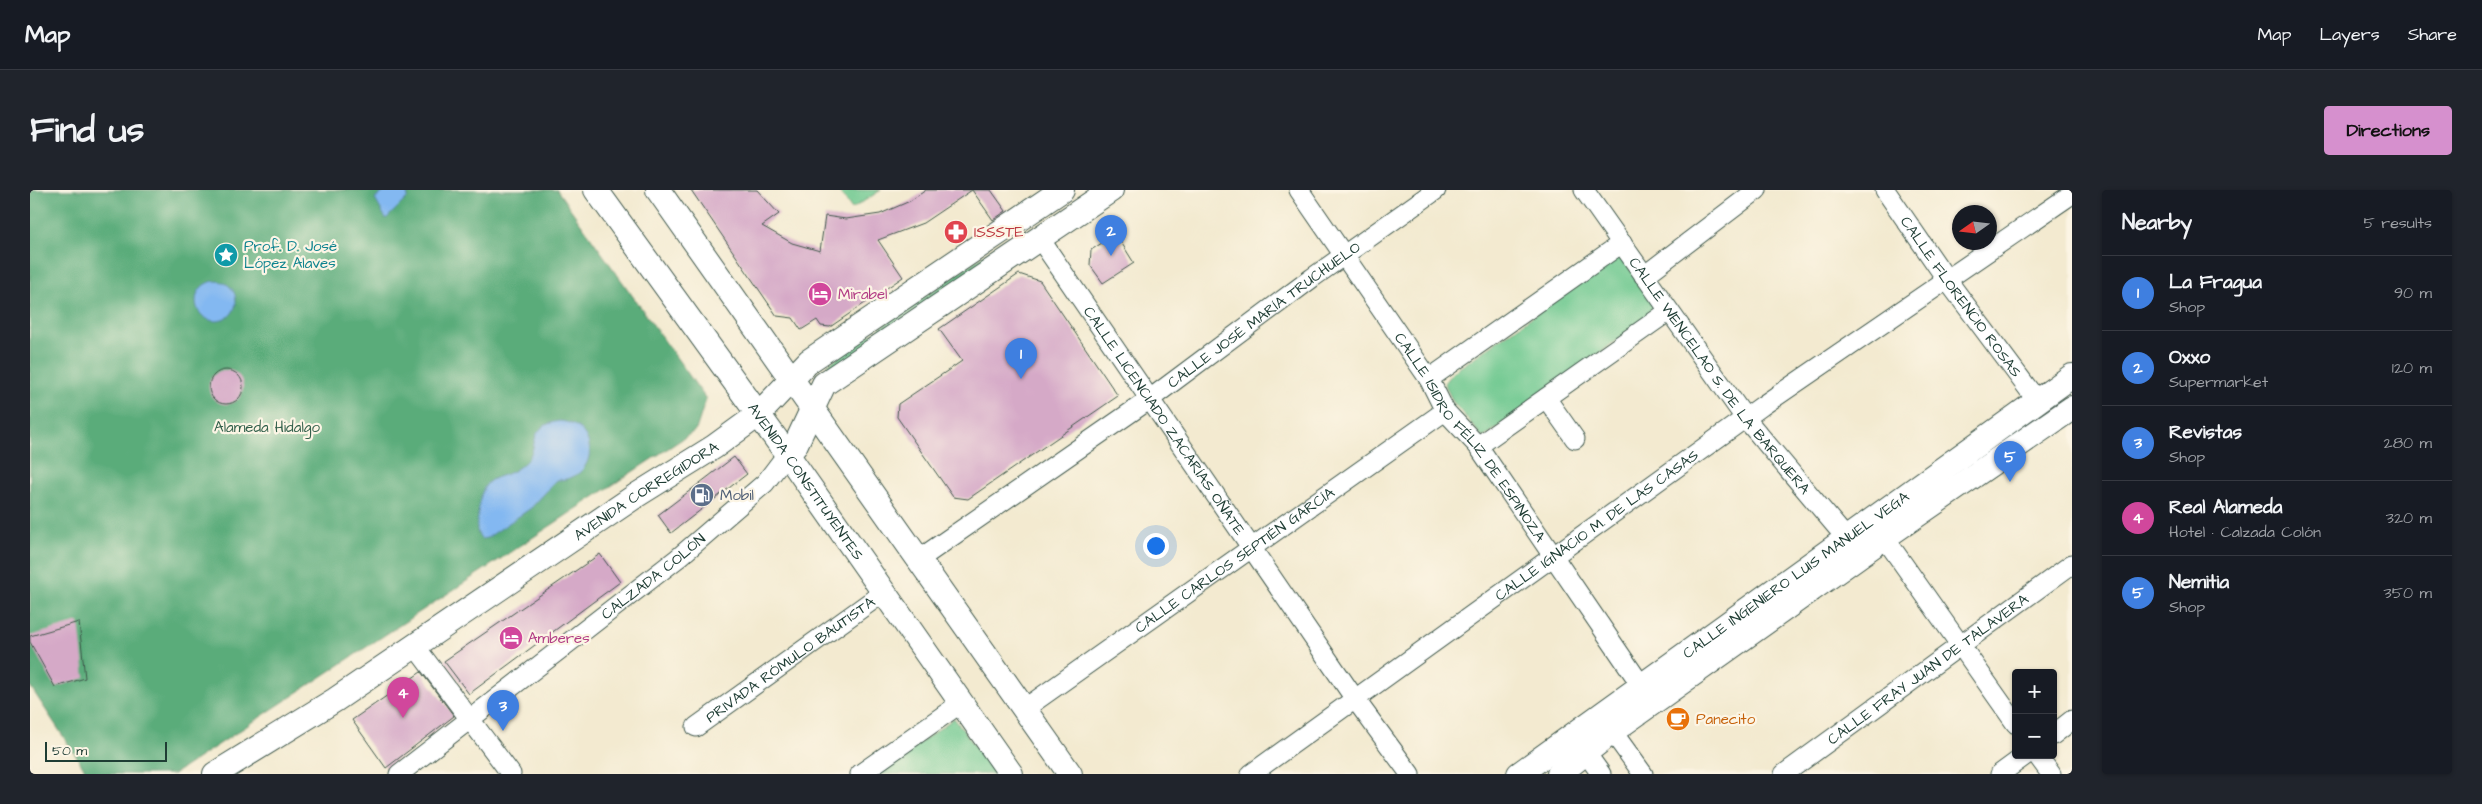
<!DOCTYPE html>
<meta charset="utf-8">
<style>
:root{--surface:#171b24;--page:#20242c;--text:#f1f3f6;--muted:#9ea1a6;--line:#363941;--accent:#d690ce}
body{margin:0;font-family:"Architects Daughter",sans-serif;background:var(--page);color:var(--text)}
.controls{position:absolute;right:15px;bottom:15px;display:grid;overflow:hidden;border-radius:5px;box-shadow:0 1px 4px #0004}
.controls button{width:45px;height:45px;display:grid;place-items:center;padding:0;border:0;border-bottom:1px solid var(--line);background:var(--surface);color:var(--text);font:25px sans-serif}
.compass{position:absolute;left:1922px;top:15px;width:45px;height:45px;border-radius:50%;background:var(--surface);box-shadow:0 1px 4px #0004;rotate:256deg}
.scale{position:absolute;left:15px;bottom:12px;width:122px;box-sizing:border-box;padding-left:5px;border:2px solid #1f3d34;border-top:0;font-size:14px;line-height:18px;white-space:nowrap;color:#1f3d34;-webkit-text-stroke:4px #fcf5e5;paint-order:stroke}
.you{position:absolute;left:1125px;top:355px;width:18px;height:18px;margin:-12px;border:4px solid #fff;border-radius:50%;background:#1a73e8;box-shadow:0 0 0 8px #1a73e833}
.badge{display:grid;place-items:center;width:32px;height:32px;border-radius:50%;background:var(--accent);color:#fff;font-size:16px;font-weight:700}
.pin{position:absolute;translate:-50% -41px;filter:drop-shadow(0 1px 2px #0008)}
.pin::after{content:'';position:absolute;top:26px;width:18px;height:15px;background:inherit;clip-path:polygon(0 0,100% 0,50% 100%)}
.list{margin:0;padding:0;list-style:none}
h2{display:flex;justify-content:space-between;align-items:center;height:65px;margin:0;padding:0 20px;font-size:21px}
h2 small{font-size:16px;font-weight:400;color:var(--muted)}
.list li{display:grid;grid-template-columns:32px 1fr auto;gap:15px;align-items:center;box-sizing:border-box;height:75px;padding:0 20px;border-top:1px solid var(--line)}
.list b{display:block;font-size:19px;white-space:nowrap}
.list p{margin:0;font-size:16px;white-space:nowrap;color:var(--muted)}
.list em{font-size:16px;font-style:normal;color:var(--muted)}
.map{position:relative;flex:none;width:2042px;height:584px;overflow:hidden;border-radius:5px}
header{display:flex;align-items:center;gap:30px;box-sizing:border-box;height:70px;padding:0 25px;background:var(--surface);border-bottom:1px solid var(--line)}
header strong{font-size:24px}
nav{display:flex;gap:28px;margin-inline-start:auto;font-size:18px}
.intro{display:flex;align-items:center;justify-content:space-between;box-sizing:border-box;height:120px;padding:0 30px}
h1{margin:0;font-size:35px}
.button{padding:12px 22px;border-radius:5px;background:var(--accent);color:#111;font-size:18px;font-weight:700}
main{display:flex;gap:30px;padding:0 30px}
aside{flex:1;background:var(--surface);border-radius:5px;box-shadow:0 1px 4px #0004}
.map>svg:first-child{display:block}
.green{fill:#6dc88f;stroke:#468262}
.forest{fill:#5aac7a;stroke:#3c7457}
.water{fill:#83b8f1;stroke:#517a92}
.building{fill:#d5a9c7}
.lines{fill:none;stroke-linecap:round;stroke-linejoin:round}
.minor-casing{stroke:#3f574b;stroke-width:21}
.major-casing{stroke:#3f574b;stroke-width:26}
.minor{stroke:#fff;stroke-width:19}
.major{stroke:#fff;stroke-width:24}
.labels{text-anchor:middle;stroke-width:4.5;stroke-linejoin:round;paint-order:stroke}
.health-label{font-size:15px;fill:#be3a42;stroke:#fcf5e5;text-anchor:start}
.culture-label{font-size:15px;fill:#0d838f;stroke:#fcf5e5;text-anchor:start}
.hotel-label{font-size:15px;fill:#b23c85;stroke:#fcf5e5;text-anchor:start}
.street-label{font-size:15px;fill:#1f3d34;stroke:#fcf5e5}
.park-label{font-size:15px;fill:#32604b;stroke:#fcf5e5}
.service-label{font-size:15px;fill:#4e5e75;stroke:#fcf5e5;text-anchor:start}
.food-label{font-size:15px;fill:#c56008;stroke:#fcf5e5;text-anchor:start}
</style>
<header>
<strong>Map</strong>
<nav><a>Map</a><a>Layers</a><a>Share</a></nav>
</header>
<div class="intro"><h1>Find us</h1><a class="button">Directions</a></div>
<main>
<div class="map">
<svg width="2042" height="584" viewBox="0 0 2042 584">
<rect width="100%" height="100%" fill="#fcf5e5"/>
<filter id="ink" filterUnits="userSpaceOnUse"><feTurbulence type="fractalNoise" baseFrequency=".02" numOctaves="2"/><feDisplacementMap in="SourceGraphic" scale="10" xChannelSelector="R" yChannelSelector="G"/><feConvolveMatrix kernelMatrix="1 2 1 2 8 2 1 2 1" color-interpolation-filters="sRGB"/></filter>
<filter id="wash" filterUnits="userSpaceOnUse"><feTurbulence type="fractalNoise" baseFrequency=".0096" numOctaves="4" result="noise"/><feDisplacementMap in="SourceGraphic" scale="20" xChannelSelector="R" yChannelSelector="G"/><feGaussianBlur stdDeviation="1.12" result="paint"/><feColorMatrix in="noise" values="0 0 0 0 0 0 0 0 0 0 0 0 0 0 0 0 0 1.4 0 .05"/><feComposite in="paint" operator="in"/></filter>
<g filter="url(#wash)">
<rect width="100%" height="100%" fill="#f3ead0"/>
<g class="green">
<path d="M 808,0 L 851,0 L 822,19 Z"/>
<path d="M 971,53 L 975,63 L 800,182 L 797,175 Z"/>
<path d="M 1590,65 L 1630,119 L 1453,248 L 1423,212 L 1414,193 L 1422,183 Z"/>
<path d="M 924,528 L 966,584 L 847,584 Z"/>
</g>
<path class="forest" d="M 0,0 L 527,0 L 676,209 L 666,240 L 144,584 L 58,584 L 0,496 Z"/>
<g class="water">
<path d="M 356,0 L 376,0 L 378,7 L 356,29 L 345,9 Z"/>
<circle cx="186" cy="111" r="20"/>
<path d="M 529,231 C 571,234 569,290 527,290 L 501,318 L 457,348 L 451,349 C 445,342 447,333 448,324 C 452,275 471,296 495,272 C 511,257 495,237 529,231 Z"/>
</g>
<g id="blocks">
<g class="building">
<path d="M 661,0 L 727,0 L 749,24 L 732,36 L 762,53 L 790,61 L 795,26 L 816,29 L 850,24 L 880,11 L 896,0 L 961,0 L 976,21 L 963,30 L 942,0 L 893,33 L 848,50 L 873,87 L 800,137 L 791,136 L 787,130 L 771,140 L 763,128 L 747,126 Z"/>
<path d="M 1086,44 L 1104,73 L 1073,93 L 1060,75 L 1061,60 Z"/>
<path d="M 989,84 L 1010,91 L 1088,206 L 938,309 L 923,307 L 867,227 L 868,214 L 932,171 L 909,139 Z"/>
<circle cx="196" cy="197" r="17"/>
<path d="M 704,267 L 717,284 L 641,343 L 628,325 Z"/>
<path d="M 570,364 L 590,392 L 439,504 L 414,471 Z"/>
<path d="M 49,432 L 55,488 L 25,497 L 0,452 L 0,446 Z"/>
<path d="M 391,482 L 424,526 L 356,578 L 322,530 Z"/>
</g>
</g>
</g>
<g filter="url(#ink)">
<use href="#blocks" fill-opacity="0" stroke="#3f574b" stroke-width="1"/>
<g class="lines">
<g class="minor-casing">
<g id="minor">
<path id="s1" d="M 1269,0 L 1399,189 L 1415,221 L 1448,256 L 1611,495"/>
<path id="s2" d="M 1554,0 L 1715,228 L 1816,348 L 1827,356"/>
<path id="s3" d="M 1855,0 L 1917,90 L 2008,212"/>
<path id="s4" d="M 1010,49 L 1325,509 L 1380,584"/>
<path d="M 1614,86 L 1727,0"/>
<path d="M 1399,189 L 1592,53"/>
<path d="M 1516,208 L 1545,249"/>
<path d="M 1448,256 L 1639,121"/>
<path d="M 1847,337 L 1986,534"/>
<path id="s5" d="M 888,370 L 1120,209 L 1282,88 L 1406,0"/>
<path d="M 385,456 L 481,584"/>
<path id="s6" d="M 994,519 L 1415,221"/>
<path d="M 1574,530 L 1613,584"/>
<path id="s7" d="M 666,537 L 854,402"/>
<path d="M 2023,545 L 2042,530"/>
<path d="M 1548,552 L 1571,584"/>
<path d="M 2007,565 L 2021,584"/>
<path id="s8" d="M 369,584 L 648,368 L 735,293 L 757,264"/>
<path d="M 830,584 L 931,513"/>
<path id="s9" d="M 1221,584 L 1732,216 L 2042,4"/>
<path id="s10" d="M 1754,584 L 2042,374"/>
<path d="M 1970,584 L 1996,565"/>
</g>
</g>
<g class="major-casing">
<g id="major">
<path id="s11" d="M 566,0 L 757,264 L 981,584"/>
<path d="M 628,0 L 1040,584"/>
<path d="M 757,264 L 765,256 L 794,194 L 1081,0"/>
<path id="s12" d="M 185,584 L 305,510 L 607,305 L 684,257 L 728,225 L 779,171 L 1032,0"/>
<path id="s13" d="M 1489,584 L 2042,186"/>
<path d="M 1529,584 L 1583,541 L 1854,348 L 2042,218"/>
</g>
</g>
<use href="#minor" class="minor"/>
<use href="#major" class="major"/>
</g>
</g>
<defs>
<g id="pharmacy-disc" transform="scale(1.25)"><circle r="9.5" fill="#e0444e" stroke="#fcf5e5"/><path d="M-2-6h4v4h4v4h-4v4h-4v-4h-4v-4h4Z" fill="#fff"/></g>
<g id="sight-disc" transform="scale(1.25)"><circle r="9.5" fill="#0f9aa8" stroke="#fcf5e5"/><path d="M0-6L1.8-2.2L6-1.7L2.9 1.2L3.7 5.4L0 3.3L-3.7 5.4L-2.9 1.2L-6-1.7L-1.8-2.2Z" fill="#fff"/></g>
<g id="hotel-disc" transform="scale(1.25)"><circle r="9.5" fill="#d1479c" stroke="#fcf5e5"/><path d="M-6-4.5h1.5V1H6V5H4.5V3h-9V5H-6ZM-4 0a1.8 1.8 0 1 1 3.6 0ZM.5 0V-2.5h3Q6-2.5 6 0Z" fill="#fff"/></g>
<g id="fuel-disc" transform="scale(1.25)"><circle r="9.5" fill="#5c6f8a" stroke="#fcf5e5"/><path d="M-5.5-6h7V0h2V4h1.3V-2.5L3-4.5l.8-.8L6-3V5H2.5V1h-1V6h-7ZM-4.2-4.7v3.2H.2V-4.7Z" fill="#fff"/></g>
<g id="cafe-disc" transform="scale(1.25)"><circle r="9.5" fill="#e8710a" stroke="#fcf5e5"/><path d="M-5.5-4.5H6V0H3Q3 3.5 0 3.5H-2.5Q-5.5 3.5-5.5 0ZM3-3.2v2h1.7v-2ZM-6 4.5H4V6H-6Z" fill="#fff"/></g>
</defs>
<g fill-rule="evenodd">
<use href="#pharmacy-disc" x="926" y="42"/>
<use href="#sight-disc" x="196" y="65"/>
<use href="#hotel-disc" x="790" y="104"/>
<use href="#fuel-disc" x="672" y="305"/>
<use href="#hotel-disc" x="481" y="448"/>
<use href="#cafe-disc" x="1648" y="529"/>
</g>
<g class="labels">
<g class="health-label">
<text x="944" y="47">ISSSTE</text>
</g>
<g class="culture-label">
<text x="214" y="61">Prof. D. José<tspan x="214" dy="17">López Alaves</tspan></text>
</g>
<g class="hotel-label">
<text x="808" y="109">Mirabel</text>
<text x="498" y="453">Amberes</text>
</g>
<g class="street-label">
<text dy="5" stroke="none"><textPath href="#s3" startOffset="131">CALLE FLORENCIO ROSAS</textPath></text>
<text dy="5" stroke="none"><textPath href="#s5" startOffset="424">CALLE JOSÉ MARÍA TRUCHUELO</textPath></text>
<text dy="5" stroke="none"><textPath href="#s2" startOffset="230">CALLE WENCELAO S. DE LA BARQUERA</textPath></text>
<text dy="5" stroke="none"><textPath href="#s4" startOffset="220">CALLE LICENCIADO ZACARÍAS OÑATE</textPath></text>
<text dy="5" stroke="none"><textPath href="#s1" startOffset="301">CALLE ISIDRO FÉLIZ DE ESPINOZA</textPath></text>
<text dy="5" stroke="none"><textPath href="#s11" startOffset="359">AVENIDA CONSTITUYENTES</textPath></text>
<text dy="5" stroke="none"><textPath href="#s12" startOffset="516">AVENIDA CORREGIDORA</textPath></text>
<text dy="5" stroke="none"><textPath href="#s9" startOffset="426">CALLE IGNACIO M. DE LAS CASAS</textPath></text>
<text dy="5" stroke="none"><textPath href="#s6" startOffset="258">CALLE CARLOS SEPTIÉN GARCÍA</textPath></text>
<text dy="5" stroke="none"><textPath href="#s13" startOffset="341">CALLE INGENIERO LUIS MANUEL VEGA</textPath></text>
<text dy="5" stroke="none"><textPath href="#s8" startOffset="322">CALZADA COLÓN</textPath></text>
<text dy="5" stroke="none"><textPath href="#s7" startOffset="116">PRIVADA RÓMULO BAUTISTA</textPath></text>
<text dy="5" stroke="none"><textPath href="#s10" startOffset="178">CALLE FRAY JUAN DE TALAVERA</textPath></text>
</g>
<g class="park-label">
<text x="237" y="242">Alameda Hidalgo</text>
</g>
<g class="service-label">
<text x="690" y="310">Mobil</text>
</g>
<g class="food-label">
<text x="1666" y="534">Panecito</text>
</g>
</g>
</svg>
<div class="controls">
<button>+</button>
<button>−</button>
</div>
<svg class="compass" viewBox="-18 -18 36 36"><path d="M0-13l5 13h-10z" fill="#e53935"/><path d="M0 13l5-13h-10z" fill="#9ea1a6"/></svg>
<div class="scale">50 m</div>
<div class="you"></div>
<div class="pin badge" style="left:991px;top:189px;background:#3f7fe0">1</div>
<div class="pin badge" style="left:1081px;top:66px;background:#3f7fe0">2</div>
<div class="pin badge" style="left:473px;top:541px;background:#3f7fe0">3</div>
<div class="pin badge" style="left:373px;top:528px;background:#d1479c">4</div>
<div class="pin badge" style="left:1980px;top:292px;background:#3f7fe0">5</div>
</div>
<aside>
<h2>Nearby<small>5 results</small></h2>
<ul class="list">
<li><span class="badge" style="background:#3f7fe0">1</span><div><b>La Fragua</b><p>Shop</p></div><em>90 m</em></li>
<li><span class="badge" style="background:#3f7fe0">2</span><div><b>Oxxo</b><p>Supermarket</p></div><em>120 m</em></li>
<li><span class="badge" style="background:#3f7fe0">3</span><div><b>Revistas</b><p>Shop</p></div><em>280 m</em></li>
<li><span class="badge" style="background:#d1479c">4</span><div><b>Real Alameda</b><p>Hotel · Calzada Colón</p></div><em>320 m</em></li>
<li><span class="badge" style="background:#3f7fe0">5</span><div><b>Nemitia</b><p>Shop</p></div><em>350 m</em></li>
</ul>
</aside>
</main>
